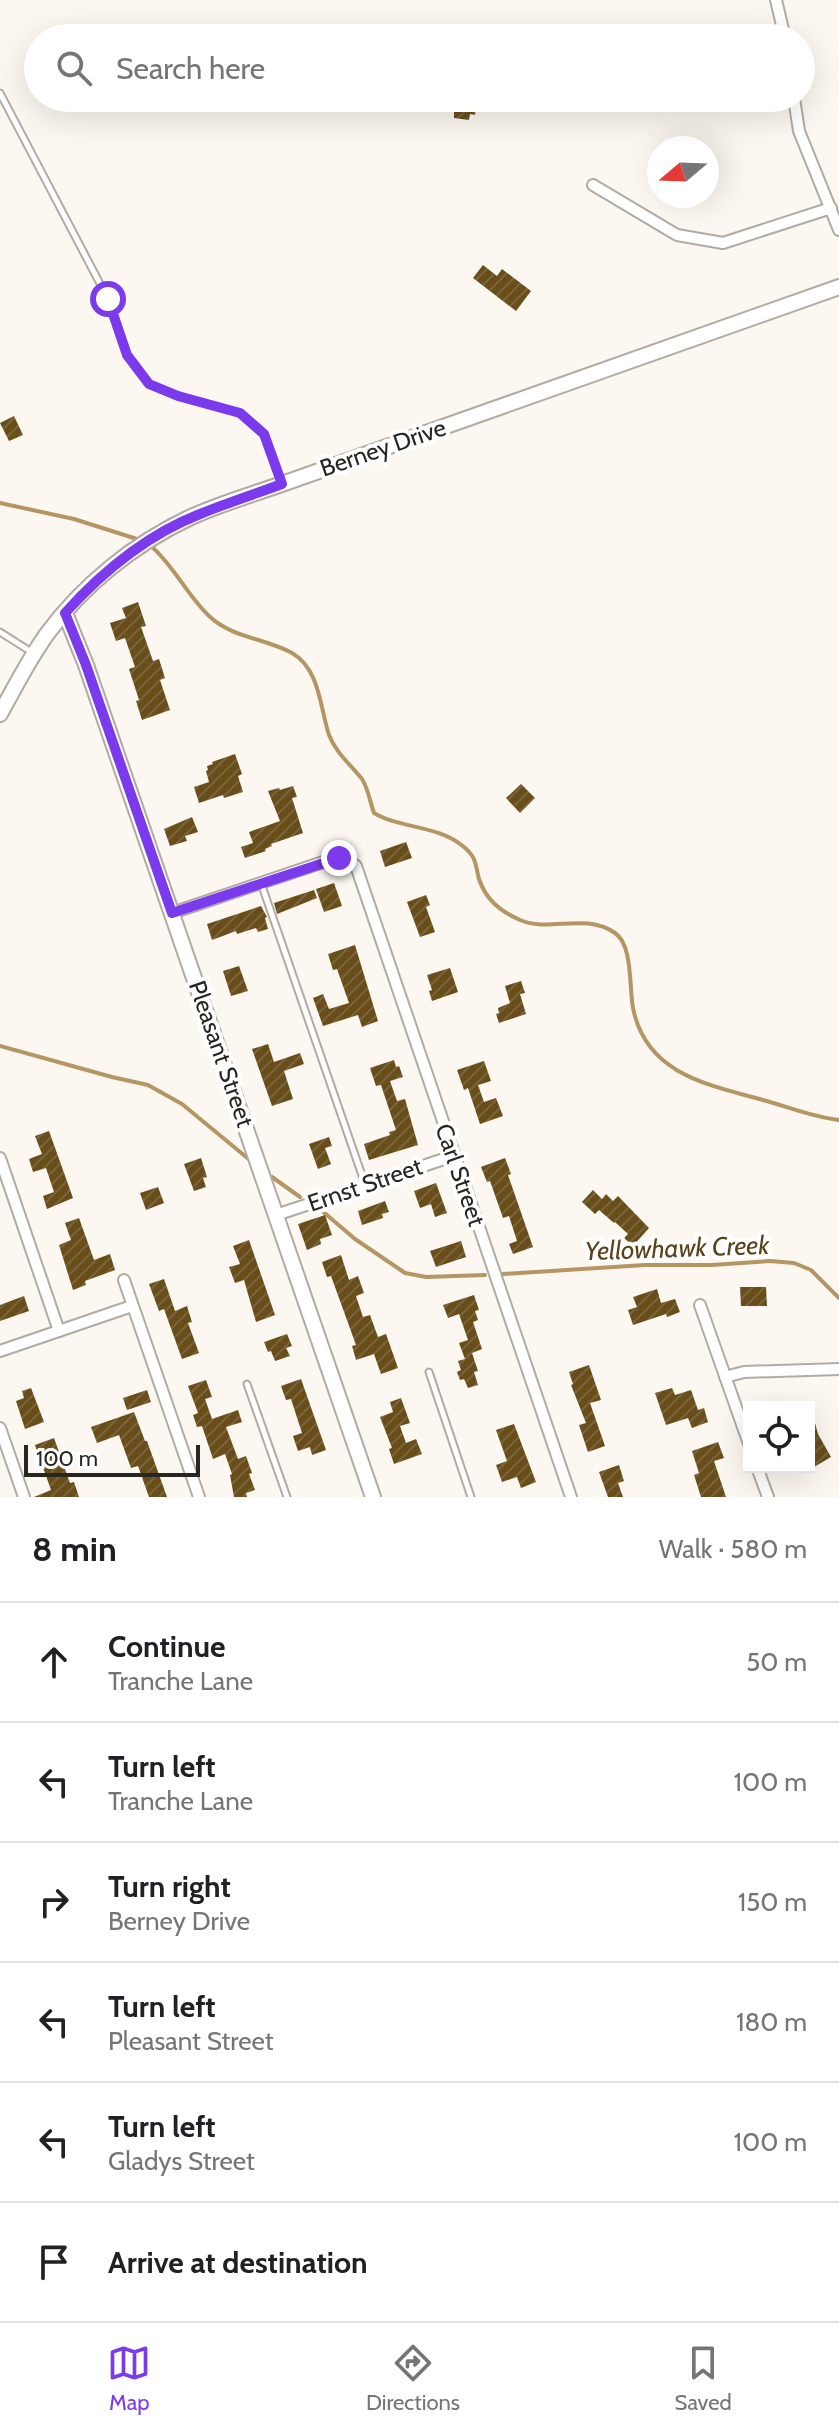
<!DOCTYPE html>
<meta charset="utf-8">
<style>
:root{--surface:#fff;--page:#f2f2f2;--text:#202124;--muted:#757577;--line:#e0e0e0;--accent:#7c3aed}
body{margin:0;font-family:Cabin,sans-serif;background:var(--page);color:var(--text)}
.controls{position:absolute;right:24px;bottom:24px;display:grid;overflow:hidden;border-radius:0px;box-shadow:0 8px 32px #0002}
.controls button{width:72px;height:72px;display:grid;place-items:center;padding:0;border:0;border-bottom:2px solid var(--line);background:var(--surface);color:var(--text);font:40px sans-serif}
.compass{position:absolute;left:647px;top:136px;width:72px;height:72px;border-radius:50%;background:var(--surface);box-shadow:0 8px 32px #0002;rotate:251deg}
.scale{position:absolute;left:24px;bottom:20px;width:176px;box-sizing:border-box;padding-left:8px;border:4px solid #282623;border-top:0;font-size:22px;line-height:28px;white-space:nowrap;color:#282623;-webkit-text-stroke:6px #fff;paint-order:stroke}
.stop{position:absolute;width:24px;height:24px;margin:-18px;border:6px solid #7c3aed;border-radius:50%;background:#fff}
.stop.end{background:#7c3aed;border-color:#fff;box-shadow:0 2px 8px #0008}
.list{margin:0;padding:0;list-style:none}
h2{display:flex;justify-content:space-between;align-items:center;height:104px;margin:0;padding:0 32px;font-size:34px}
h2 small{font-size:26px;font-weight:400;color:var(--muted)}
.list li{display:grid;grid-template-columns:52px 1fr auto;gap:24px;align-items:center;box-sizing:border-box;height:120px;padding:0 32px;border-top:2px solid var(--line)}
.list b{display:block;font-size:30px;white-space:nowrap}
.list p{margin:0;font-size:26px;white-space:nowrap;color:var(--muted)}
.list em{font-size:26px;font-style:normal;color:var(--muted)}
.icon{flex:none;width:44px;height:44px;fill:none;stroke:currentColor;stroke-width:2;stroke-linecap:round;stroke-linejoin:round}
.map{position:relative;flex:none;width:839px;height:1497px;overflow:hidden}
.search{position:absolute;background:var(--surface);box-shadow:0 8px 32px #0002;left:24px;right:24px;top:24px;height:88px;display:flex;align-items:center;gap:20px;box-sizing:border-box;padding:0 28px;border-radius:44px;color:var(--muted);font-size:30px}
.sheet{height:824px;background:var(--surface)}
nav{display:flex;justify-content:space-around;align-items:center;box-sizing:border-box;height:112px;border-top:2px solid var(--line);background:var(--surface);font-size:22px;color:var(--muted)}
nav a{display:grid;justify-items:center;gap:4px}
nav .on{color:var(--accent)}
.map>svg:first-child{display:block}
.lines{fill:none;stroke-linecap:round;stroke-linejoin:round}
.stream{stroke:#b59663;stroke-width:4}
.building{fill:url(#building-hatch)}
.lane-casing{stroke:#b0aba4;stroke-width:9}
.street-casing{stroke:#b0aba4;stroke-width:14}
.secondary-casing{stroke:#b0aba4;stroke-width:18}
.lane{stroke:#fff;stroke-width:5}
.street{stroke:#fff;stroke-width:10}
.secondary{stroke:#fff;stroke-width:14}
.route{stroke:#7c3aed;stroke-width:10}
.labels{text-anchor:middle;stroke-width:8;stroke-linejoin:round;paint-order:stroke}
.street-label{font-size:24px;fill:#282623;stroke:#fff}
.water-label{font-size:26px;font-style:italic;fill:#5a431b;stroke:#fff}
</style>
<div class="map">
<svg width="839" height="1497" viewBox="0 0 839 1497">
<defs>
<pattern id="building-hatch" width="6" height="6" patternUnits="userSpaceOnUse" patternTransform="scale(2)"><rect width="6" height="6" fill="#694e1a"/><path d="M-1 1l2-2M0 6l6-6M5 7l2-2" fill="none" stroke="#7a643b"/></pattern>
</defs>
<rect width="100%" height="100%" fill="#fcf7f0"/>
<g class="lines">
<g class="stream">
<path d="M 0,503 L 74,519 L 137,539"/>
<path d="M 151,546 C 174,566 187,595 209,616 C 232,638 265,638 292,653 C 320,669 320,708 329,735 C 336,753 350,764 362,779 C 368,788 370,802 374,813 C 401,829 439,825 464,847 C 477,858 475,864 479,879 C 486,900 500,911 520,920 C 550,933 584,912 615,933 C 633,945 629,987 633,1008 C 646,1074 708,1085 763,1100 C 789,1107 812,1117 839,1120"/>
<path d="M 0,1046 L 112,1077 L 148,1085 L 182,1104 L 251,1161"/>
<path d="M 272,1177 L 300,1197"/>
<path d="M 321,1210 L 355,1239 L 405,1273 L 426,1277 L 485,1275"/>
<path d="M 503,1274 L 645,1265 L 712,1265 L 770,1261 L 794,1263 L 811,1270 L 839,1298"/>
</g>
</g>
<g class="building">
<path d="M 445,98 L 477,98 L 475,115 L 470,114 L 469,120 L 454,118 L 454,111 L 443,109 Z"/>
<path d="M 483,265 L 497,276 L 502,269 L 531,291 L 516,311 L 473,278 Z"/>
<path d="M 14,416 L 23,435 L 9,441 L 0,423 Z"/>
<path d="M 138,602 L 146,626 L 141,627 L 153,661 L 159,659 L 165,678 L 160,680 L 170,710 L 142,720 L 136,701 L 139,700 L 129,669 L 135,667 L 125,638 L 116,641 L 110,623 L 126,618 L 122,608 Z"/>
<path d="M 235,754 L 242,774 L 238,776 L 243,792 L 224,798 L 223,795 L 199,803 L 194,787 L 209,782 L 206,771 L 208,770 L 207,766 L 213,764 L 212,762 Z"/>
<path d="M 521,784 L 535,798 L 520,813 L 506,798 Z"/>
<path d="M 293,786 L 297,797 L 292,798 L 303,833 L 271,844 L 272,846 L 265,849 L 266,851 L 245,858 L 241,847 L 253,843 L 249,832 L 280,821 L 268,791 L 279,788 L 280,790 Z"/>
<path d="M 192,817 L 198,832 L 185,836 L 187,841 L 170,846 L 164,829 Z"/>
<path d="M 406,842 L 412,858 L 385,867 L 380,851 Z"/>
<path d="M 334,883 L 342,906 L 324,912 L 316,889 Z"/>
<path d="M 314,890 L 317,898 L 277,914 L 274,903 Z"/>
<path d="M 426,895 L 430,905 L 426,907 L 435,932 L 420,937 L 407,902 Z"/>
<path d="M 261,906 L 267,917 L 265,918 L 268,929 L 258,932 L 256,928 L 237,934 L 236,931 L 212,940 L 207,924 Z"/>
<path d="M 355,945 L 378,1021 L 362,1027 L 358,1015 L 323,1026 L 313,998 L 323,994 L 329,1009 L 349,1003 L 337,969 L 333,970 L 328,954 Z"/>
<path d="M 239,966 L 248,991 L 231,996 L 223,971 Z"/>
<path d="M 450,968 L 458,992 L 432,1001 L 429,991 L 432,990 L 427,975 Z"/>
<path d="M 521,981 L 525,993 L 520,994 L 526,1014 L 499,1023 L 496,1014 L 499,1013 L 498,1008 L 510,1003 L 505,986 Z"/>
<path d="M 268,1044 L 274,1062 L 300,1053 L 304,1064 L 284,1071 L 293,1099 L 272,1106 L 252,1049 Z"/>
<path d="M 394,1060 L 396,1067 L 399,1066 L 403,1077 L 390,1081 L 397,1101 L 405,1099 L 418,1145 L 369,1160 L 364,1144 L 390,1135 L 389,1132 L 396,1130 L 381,1085 L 376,1086 L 370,1068 Z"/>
<path d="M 484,1061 L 491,1081 L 478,1085 L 484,1102 L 496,1098 L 503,1116 L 480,1124 L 468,1088 L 464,1090 L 457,1070 Z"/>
<path d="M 49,1131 L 73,1198 L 47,1209 L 43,1196 L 54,1192 L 46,1168 L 33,1172 L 29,1159 L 42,1154 L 35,1136 Z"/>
<path d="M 329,1137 L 332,1146 L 325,1148 L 331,1164 L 318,1169 L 309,1144 Z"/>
<path d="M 201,1158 L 207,1177 L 203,1178 L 206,1187 L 194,1191 L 184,1164 Z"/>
<path d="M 505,1158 L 511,1174 L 508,1175 L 533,1247 L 513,1254 L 509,1244 L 517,1241 L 509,1216 L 503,1218 L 490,1181 L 487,1182 L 481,1167 Z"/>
<path d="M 436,1183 L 447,1213 L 435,1217 L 431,1204 L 420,1208 L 414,1191 Z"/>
<path d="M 158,1187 L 164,1203 L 146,1210 L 140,1193 Z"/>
<path d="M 593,1190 L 602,1199 L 606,1194 L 613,1201 L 618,1196 L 649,1228 L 633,1246 L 624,1238 L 628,1234 L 615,1222 L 614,1223 L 599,1210 L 595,1214 L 582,1202 Z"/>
<path d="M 385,1201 L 389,1212 L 382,1214 L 383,1218 L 362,1225 L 358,1211 Z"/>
<path d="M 325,1215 L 332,1235 L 320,1239 L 321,1244 L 307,1250 L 298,1224 Z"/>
<path d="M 79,1218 L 94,1260 L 110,1254 L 115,1270 L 85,1281 L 86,1285 L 73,1290 L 59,1245 L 71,1240 L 65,1223 Z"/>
<path d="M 249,1240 L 275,1315 L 256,1322 L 244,1280 L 235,1283 L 229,1267 L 240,1264 L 233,1246 Z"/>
<path d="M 461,1241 L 466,1257 L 436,1267 L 430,1251 Z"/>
<path d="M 341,1255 L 349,1280 L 358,1276 L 364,1293 L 356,1296 L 363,1317 L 370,1315 L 378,1337 L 386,1334 L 398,1368 L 381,1374 L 374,1354 L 356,1360 L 352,1346 L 356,1345 L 331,1276 L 327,1277 L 322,1262 Z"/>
<path d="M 164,1279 L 175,1311 L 187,1306 L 192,1322 L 188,1323 L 199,1353 L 182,1359 L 164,1309 L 159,1311 L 149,1284 Z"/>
<path d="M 740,1287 L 766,1287 L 767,1306 L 741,1306 Z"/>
<path d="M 657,1289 L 661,1303 L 675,1299 L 680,1312 L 667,1317 L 666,1314 L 633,1325 L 628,1310 L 637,1307 L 633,1297 Z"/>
<path d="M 474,1295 L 479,1310 L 475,1311 L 478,1320 L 473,1322 L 482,1349 L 472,1353 L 478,1371 L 474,1372 L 478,1385 L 468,1388 L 464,1379 L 460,1380 L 457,1372 L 461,1370 L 458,1361 L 465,1359 L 459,1343 L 468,1340 L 459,1314 L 448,1318 L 443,1305 Z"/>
<path d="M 24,1296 L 29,1311 L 0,1321 L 0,1305 Z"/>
<path d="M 287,1334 L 292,1346 L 286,1348 L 290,1356 L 275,1361 L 271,1351 L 268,1352 L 264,1342 Z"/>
<path d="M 589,1365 L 601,1400 L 590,1403 L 605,1446 L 588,1452 L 579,1425 L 586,1423 L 571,1385 L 573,1384 L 569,1372 Z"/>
<path d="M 301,1379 L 326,1450 L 312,1455 L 310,1447 L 298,1451 L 293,1436 L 302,1433 L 291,1399 L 286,1400 L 281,1386 Z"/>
<path d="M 206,1380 L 212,1397 L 205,1399 L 212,1419 L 238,1410 L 242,1422 L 226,1427 L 238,1459 L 246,1456 L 252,1473 L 249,1474 L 255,1490 L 246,1493 L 247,1497 L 234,1497 L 230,1475 L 232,1474 L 225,1454 L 213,1459 L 202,1426 L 197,1427 L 193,1415 L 198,1413 L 188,1386 Z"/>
<path d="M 31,1388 L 44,1422 L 25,1429 L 16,1401 L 24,1398 L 22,1391 Z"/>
<path d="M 672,1388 L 675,1395 L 691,1390 L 698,1410 L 704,1408 L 708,1422 L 692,1428 L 688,1418 L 666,1425 L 655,1393 Z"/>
<path d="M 147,1390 L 151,1402 L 127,1410 L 123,1398 Z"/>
<path d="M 401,1398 L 410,1423 L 400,1426 L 406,1443 L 416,1439 L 422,1454 L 394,1464 L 389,1449 L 392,1448 L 380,1417 L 393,1412 L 390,1402 Z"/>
<path d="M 134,1412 L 145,1441 L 147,1441 L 167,1497 L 149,1497 L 138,1466 L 131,1468 L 119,1435 L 97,1443 L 91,1427 Z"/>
<path d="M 812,1412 L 818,1434 L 831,1457 L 809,1470 L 809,1413 Z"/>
<path d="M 514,1424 L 536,1482 L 521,1488 L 517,1477 L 502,1482 L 496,1465 L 507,1461 L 496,1430 Z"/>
<path d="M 54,1438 L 70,1483 L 74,1482 L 79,1497 L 34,1497 L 51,1490 L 35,1445 Z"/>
<path d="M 718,1442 L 724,1458 L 714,1461 L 726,1497 L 701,1497 L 694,1475 L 699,1473 L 692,1451 Z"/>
<path d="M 619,1465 L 624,1481 L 618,1483 L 623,1497 L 608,1497 L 599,1472 Z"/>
</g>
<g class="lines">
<g class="lane-casing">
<g id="lane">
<path d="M 0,93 L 108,299 L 127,355 L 149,384 L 178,396 L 240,413 L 264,434 L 281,482"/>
<path d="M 0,632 L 33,653"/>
<path d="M 261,883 L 365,1184"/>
<path d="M 429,1372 L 471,1497"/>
<path d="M 247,1384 L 287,1497"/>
</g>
</g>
<g class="street-casing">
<g id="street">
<path d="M 776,0 L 785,38"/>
<path d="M 794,98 L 799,131 L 839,230"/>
<path d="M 593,185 L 677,235 L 723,243 L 831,208"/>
<path d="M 172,913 L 332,859 L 345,858 L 356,866 L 571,1497"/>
<path d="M 0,1158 L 59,1331"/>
<path d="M 276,1215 L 453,1156"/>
<path d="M 124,1280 L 199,1497"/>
<path d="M 700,1305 L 749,1444"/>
<path d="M 0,1351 L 132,1306"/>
<path d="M 725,1377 L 744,1372 L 839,1369"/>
<path d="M 0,1428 L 24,1497"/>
<path d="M 757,1467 L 768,1497"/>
</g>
</g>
<g class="secondary-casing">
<g id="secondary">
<path d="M 65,613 L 86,665 L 373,1497"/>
<path d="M 0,714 C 15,687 29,659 47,634 C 83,585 134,544 189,518 C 219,504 251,495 282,484 L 839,287"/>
</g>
</g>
<use href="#lane" class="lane"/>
<use href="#street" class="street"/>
<use href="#secondary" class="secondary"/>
</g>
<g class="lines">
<path class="route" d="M 108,299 L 127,355 L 149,384 L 178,396 L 240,413 L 264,434 L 282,484 C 255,494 227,503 200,514 C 146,535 103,571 65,613 L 86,665 L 172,913 L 339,858"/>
</g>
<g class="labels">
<g class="street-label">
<text transform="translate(383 448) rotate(-19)" y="8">Berney Drive</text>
<text transform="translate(221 1054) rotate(71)" y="8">Pleasant Street</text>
<text transform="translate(460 1175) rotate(71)" y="8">Carl Street</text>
<text transform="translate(365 1185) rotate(-19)" y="8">Ernst Street</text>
</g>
<g class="water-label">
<text transform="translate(677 1248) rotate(-2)" y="9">Yellowhawk Creek</text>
</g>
</g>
</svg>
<div class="controls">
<button><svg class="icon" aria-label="locate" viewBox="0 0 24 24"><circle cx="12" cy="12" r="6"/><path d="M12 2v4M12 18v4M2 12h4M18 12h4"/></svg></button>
</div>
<svg class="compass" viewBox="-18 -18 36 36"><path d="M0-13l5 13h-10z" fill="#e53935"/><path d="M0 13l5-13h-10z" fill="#757577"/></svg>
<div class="scale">100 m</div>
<div class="stop" style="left:108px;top:299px"></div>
<div class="stop end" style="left:339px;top:858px"></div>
<div class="search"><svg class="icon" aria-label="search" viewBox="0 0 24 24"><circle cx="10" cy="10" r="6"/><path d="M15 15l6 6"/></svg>Search here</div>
</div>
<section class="sheet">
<h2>8 min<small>Walk · 580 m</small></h2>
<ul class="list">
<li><svg class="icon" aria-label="ahead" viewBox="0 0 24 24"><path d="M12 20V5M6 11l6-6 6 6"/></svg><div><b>Continue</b><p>Tranche Lane</p></div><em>50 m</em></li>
<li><svg class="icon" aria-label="left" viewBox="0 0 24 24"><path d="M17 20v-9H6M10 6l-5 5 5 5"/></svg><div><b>Turn left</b><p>Tranche Lane</p></div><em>100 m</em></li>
<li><svg class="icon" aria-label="right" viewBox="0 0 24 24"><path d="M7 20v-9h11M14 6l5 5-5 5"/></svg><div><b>Turn right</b><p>Berney Drive</p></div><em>150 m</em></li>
<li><svg class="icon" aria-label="left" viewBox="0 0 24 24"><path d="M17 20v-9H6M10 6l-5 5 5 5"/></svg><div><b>Turn left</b><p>Pleasant Street</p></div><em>180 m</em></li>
<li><svg class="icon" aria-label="left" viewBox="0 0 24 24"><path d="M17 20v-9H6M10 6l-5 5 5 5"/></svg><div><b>Turn left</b><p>Gladys Street</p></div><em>100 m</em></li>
<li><svg class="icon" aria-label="arrive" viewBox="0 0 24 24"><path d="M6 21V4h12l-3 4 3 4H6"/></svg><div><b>Arrive at destination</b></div></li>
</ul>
</section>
<nav>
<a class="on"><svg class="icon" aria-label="map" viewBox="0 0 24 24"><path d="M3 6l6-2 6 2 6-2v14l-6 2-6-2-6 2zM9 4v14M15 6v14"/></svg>Map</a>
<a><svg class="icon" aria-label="directions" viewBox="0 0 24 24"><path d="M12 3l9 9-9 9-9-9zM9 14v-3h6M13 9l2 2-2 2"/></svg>Directions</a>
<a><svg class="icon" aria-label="saved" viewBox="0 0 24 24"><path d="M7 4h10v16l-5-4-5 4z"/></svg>Saved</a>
</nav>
